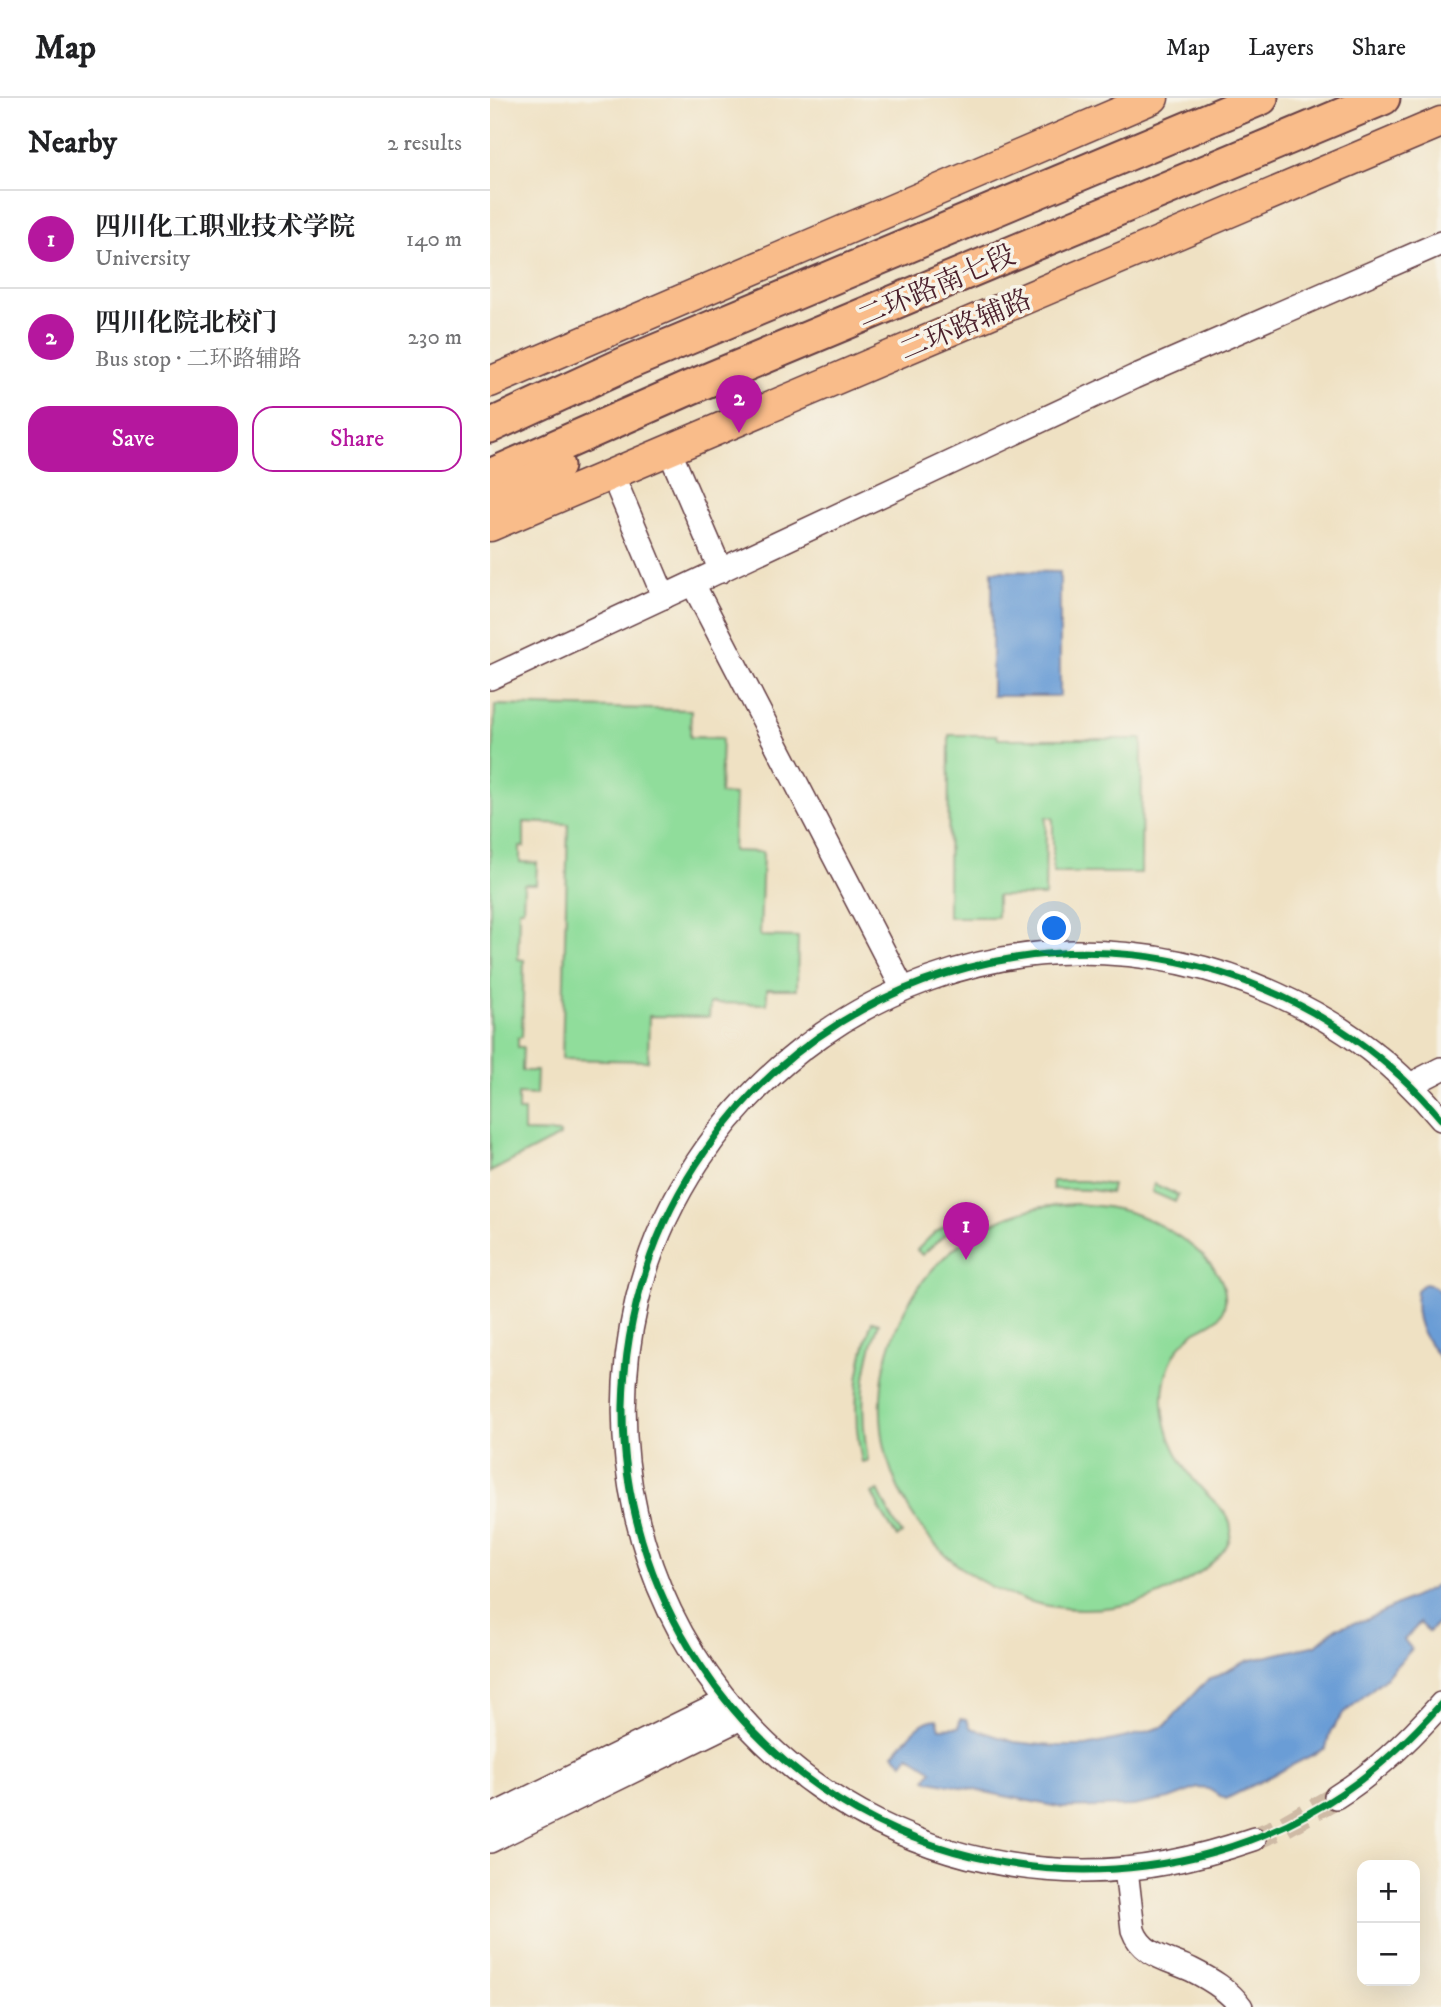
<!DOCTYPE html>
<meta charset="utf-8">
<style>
:root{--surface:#fff;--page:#f2f2f2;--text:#202124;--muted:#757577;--line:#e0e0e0;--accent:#b5179e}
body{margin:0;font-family:"IM FELL DW Pica","Noto Serif SC",serif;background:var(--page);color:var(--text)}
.controls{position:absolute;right:21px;bottom:21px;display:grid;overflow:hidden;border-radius:14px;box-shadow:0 7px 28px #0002}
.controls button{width:63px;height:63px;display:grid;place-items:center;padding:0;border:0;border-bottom:2px solid var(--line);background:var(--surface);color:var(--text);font:35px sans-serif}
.you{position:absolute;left:565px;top:831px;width:24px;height:24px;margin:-18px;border:5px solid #fff;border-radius:50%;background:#1a73e8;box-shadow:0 0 0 10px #1a73e833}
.badge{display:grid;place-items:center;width:46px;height:46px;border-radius:50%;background:var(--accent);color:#fff;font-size:23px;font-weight:700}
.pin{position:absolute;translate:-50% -58px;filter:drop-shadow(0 2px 4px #0008)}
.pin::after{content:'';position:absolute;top:37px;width:24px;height:21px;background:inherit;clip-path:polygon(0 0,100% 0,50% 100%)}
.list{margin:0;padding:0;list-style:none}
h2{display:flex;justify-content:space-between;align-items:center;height:91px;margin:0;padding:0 28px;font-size:30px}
h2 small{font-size:23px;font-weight:400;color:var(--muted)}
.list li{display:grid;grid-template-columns:46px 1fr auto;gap:21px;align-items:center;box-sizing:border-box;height:98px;padding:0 28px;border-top:2px solid var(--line)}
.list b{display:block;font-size:26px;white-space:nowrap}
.list p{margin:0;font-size:23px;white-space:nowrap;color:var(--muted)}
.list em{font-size:23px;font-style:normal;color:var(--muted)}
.actions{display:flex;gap:14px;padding:21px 28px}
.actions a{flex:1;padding:16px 0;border:2px solid var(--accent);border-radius:21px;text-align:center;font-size:24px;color:var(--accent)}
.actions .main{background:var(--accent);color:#fff}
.map{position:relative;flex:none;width:951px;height:1909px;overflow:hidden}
header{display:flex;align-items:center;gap:42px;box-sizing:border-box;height:98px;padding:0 35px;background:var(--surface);border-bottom:2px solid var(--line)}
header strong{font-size:33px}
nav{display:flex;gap:38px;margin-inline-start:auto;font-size:24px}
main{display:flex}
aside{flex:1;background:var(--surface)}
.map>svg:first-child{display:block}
.green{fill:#90dd9b;stroke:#6d7e63;stroke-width:2}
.water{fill:#6a9dd6;stroke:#5a5e80;stroke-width:2}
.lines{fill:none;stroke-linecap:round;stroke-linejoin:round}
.minor-tunnel{stroke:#cebaa5;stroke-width:23;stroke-dasharray:23 11;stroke-linecap:butt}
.minor-casing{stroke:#633c42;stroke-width:26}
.major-casing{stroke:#633c42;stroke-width:33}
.highway-casing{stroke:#633c42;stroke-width:37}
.minor{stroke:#fff;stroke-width:23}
.major{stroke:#f9bc8a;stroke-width:30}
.highway{stroke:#f9bc8a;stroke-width:33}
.cycleway-casing{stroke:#f7f3e8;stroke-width:11}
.cycleway{stroke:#00873e;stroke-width:7}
.labels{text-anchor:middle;stroke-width:7;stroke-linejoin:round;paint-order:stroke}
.street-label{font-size:28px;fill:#4a1f2b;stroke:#f7f3e8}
</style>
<header>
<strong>Map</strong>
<nav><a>Map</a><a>Layers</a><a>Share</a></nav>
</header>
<main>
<aside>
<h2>Nearby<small>2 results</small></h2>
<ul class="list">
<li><span class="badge">1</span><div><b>四川化工职业技术学院</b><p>University</p></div><em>140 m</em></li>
<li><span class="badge">2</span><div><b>四川化院北校门</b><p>Bus stop · 二环路辅路</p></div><em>230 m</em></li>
</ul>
<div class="actions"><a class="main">Save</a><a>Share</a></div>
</aside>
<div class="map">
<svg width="951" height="1909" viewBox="0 0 951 1909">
<rect width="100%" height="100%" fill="#f7f3e8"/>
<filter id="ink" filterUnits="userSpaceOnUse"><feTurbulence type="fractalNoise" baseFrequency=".0143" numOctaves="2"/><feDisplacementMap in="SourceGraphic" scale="14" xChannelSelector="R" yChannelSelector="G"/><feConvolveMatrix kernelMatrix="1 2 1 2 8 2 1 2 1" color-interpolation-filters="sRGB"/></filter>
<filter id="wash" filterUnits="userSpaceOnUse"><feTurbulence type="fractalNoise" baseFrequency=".00686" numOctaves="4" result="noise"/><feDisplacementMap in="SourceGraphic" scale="28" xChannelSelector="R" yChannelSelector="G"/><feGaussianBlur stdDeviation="1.57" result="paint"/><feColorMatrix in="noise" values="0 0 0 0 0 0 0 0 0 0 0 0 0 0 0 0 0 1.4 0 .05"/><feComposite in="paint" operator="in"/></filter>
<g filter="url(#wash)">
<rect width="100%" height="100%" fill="#efe1c3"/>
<g class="green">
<path d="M 5,607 L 201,612 L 200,639 L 232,640 L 230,696 L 245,697 L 243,753 L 273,754 L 270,838 L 308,839 L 307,891 L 277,891 L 277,906 L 220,905 L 219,919 L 159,918 L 158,963 L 72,961 L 78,726 L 34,724 L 34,749 L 30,749 L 30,764 L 47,765 L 46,786 L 34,786 L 33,811 L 29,811 L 28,861 L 34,862 L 32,939 L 28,940 L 28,949 L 33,949 L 32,973 L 47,973 L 46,997 L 28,996 L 28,1013 L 34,1013 L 34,1034 L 70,1035 L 70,1038 L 0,1074 L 0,690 L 2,690 Z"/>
<path d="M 459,637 L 507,637 L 508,641 L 652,641 L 651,775 L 563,775 L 563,720 L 556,719 L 555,798 L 507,798 L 507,819 L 458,819 Z"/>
<path d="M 562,1083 L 595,1083 L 622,1087 L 620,1095 L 602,1092 L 563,1091 Z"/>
<path d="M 664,1086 L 688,1097 L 685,1104 L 662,1094 Z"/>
<path d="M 585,1106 C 605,1107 623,1109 642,1115 C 675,1126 745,1167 734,1209 C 730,1224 718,1226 706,1233 C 683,1248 672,1279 673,1305 C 674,1337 691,1369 712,1391 C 720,1400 732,1409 738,1420 C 757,1456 683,1493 656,1502 C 636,1508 614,1511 593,1511 C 556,1511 520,1500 489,1482 C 456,1462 429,1433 412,1398 C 354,1284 420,1137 547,1110 C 560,1107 573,1107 585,1106 Z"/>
<path d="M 474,1114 L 477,1120 L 467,1126 L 432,1157 L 427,1152 L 441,1138 Z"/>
<path d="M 382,1223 L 389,1225 C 371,1273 370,1313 378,1363 L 372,1364 C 361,1313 366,1272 382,1223 Z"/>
<path d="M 388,1392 L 401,1419 L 412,1436 L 407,1439 L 392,1415 L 382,1395 Z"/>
</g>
<g class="water">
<path d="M 502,473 L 570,474 L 570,598 L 502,598 Z"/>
<path d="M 934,1186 C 944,1187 948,1189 951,1198 L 951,1262 C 932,1237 923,1224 927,1192 Z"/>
<path d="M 951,1483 L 951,1521 L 939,1534 L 930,1525 L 914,1542 L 922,1551 L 895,1580 L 853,1616 L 840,1634 L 836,1650 L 736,1701 L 718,1691 L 708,1690 L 679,1701 L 643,1708 L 573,1710 L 441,1683 L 436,1681 L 442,1672 L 419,1657 L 413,1665 L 403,1656 C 416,1643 428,1622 447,1621 L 450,1630 L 469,1629 L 470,1621 L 476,1621 L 481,1630 L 524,1644 L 562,1648 L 596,1648 L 642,1638 L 675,1628 L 710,1589 L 720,1581 L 757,1563 L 826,1547 L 846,1530 L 878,1521 L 941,1491 Z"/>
</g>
</g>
<g filter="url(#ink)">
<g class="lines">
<path class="minor-tunnel" d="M 764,1741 L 795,1728 L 846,1699"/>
<g class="minor-casing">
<g id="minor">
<path d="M 179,352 L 231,473"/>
<path d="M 122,376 L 174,499"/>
<path d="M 203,486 L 413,891"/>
<path d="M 0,580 L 644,279 L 951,145"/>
<path d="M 920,987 L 951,971"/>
<path d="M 846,1699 C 886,1674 920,1641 951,1606"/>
<path d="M 0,1719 L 236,1603"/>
<path d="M 764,1741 C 709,1760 653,1773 595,1773 C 293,1772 79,1495 147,1203 C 170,1104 231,1014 311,952 C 388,892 486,855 584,854 C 725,853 861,912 951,1021"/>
<path d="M 0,1743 L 251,1620"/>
<path d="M 636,1771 L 643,1832 C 652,1858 679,1861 702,1872 C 720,1881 739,1892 751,1909"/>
</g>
</g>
<g class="major-casing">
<g id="major">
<path d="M 0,284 L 663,0"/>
<path d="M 0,428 L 951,24"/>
</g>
</g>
<g class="highway-casing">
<g id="highway">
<path d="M 0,328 L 135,266 L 771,0"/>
<path d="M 0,378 L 199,290 L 893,0"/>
<path d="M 0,408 L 67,368"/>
</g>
</g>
<use href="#minor" class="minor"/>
<use href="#major" class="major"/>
<use href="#highway" class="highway"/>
<g class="cycleway-casing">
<path id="cycleway" d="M 951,1021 C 849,898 683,834 525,860 C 400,879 288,948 216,1052 C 163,1127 135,1216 133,1308 C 132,1399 159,1489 209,1565 C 341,1769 611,1829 821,1714 C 871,1687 913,1649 951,1606"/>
</g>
<use href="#cycleway" class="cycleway"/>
</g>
</g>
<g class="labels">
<g class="street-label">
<text transform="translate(446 187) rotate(-23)" y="10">二环路南七段</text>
<text transform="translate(475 226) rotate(-23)" y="10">二环路辅路</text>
</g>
</g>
</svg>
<div class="controls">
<button>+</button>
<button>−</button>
</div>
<div class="you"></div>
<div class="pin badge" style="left:476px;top:1162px">1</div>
<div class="pin badge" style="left:249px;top:335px">2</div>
</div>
</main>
